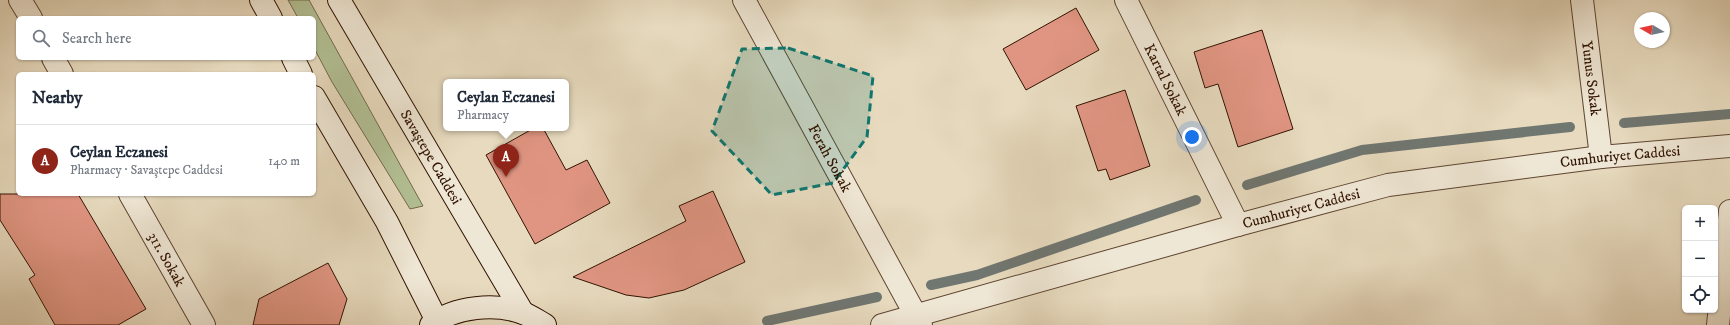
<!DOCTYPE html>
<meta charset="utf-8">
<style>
:root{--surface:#fff;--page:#f2f2f3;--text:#1f2937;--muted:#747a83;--line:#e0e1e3;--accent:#8f2418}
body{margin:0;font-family:"IM FELL DW Pica",serif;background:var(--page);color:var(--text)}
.controls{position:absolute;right:12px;bottom:12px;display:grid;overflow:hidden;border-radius:6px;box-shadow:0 1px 3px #0004}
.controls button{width:36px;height:36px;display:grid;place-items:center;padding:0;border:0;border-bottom:1px solid var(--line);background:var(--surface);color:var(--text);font:20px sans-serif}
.compass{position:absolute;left:1634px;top:12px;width:36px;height:36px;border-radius:50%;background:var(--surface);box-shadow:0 1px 3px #0004;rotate:279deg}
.you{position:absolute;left:1192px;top:137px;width:14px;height:14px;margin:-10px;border:3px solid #fff;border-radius:50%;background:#1a73e8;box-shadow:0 0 0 6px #1a73e833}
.badge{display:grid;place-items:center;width:26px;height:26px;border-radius:50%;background:var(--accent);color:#fff;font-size:13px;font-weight:700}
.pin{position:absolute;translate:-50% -33px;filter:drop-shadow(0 1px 2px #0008)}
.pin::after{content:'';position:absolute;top:21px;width:14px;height:12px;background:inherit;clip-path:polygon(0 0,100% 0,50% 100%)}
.popup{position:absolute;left:443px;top:79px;width:126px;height:52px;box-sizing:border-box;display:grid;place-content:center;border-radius:6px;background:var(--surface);filter:drop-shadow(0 1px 3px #0005);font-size:13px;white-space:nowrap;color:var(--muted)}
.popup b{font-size:15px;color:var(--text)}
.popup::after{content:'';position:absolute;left:50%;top:100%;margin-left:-8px;border:8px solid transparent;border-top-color:var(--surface)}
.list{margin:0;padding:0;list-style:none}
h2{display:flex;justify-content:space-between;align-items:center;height:52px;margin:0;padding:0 16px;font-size:17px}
h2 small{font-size:13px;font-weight:400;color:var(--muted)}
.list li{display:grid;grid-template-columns:26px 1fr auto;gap:12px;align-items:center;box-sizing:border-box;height:72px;padding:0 16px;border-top:1px solid var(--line)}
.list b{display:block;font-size:15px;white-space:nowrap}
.list p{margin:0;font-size:13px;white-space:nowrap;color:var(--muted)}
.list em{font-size:13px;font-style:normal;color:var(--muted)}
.icon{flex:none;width:22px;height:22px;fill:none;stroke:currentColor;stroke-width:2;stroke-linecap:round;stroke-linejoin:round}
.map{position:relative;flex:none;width:1730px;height:325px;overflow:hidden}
.search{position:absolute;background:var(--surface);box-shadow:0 1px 3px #0004;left:16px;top:16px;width:300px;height:44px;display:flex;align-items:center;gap:10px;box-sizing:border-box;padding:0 14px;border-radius:6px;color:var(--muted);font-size:15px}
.panel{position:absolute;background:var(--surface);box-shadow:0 1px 3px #0004;left:16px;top:72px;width:300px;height:124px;border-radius:6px}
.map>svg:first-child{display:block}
.green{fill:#b2c094;stroke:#726a4b}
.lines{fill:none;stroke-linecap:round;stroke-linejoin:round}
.stream{stroke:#707670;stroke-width:10}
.building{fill:#e09582;stroke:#311302}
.street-casing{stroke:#5e4531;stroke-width:24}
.secondary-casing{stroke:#311302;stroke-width:24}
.street{stroke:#efe7d5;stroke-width:22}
.secondary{stroke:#efe7d5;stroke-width:22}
.marked{fill:#0f766e;fill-opacity:0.2;stroke:#0f766e;stroke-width:3;stroke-dasharray:8 5;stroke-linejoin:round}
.labels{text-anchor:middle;stroke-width:4;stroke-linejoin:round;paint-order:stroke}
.street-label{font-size:15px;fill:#311302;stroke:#efe7d5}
</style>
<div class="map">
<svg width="1730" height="325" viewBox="0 0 1730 325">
<rect width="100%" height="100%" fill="#e7dabe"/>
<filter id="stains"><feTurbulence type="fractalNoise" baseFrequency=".005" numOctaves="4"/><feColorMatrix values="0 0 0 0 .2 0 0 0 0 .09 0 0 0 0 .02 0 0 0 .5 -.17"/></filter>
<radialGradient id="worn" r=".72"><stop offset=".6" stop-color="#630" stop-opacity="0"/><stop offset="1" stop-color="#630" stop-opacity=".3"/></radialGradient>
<path class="green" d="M 288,0 L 309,0 L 423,206 L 410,209 L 332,82 L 314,48 L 314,18 L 298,18 Z"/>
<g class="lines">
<g class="stream">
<path d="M 1624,123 L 1730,114"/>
<path d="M 1247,185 L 1362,150 L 1570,127"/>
<path d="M 931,285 L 977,275 L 1196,200"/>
<path d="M 767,321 L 877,297"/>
</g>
</g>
<g class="building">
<path d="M 1076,8 L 1099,50 L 1026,90 L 1003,49 Z"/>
<path d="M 1262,30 L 1293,129 L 1238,147 L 1218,84 L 1205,88 L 1194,52 Z"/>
<path d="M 1125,90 L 1150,166 L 1110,180 L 1106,169 L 1098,171 L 1076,106 Z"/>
<path d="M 534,128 L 543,128 L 566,170 L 587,160 L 610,203 L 535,244 L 486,155 Z"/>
<path d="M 713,191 L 745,262 L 684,290 L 649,298 L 626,295 L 573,277 L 686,221 L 679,206 Z"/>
<path d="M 0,194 L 78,194 L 146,309 L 118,325 L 55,325 L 29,279 L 35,275 L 0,220 Z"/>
<path d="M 328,263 L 347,299 L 339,325 L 253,325 L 259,299 Z"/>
</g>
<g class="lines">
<g class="street-casing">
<g id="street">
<path d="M 20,0 L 31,18"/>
<path id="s1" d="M 744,0 L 921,325"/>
<path id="s2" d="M 1126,0 L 1238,225"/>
<path id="s3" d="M 1582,0 L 1601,157"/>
<path d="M 53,58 L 62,74"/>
<path id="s4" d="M 130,194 L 204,325"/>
<path id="s5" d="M 882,325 L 1238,225 L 1388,185 L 1601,157 L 1730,146"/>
<path d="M 1718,325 L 1730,211"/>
</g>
</g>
<g class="secondary-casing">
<g id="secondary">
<path d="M 261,0 L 271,18"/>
<path id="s6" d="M 339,0 L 523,313"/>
<path d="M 293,58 L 301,74"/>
<path d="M 314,97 L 387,222 L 437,321"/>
<path d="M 431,325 C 455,306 496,303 523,313 C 531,316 538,321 545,325"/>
</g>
</g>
<use href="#street" class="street"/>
<use href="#secondary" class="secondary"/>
</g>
<path class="marked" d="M 788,48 L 873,76 L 867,137 L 833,183 L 772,195 L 712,131 L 742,49 Z"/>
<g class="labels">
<g class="street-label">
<text dy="5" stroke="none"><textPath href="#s3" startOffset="79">Yunus Sokak</textPath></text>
<text dy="5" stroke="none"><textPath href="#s2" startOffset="89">Kartal Sokak</textPath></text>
<text dy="5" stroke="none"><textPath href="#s5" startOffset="759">Cumhuriyet Caddesi</textPath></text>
<text dy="5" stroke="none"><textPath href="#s6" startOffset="182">Savaştepe Caddesi</textPath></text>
<text dy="5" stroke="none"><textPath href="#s1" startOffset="180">Ferah Sokak</textPath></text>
<text dy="5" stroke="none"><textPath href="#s5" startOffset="435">Cumhuriyet Caddesi</textPath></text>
<text dy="5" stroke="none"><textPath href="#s4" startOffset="75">311. Sokak</textPath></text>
</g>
</g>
<rect width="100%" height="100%" filter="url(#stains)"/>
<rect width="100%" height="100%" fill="url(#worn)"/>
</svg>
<div class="controls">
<button>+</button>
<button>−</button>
<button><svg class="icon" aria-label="locate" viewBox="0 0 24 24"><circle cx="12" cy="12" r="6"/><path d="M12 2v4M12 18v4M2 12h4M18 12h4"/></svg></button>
</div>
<svg class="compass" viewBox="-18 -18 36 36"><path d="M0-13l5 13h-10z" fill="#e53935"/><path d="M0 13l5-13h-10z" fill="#747a83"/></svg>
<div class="you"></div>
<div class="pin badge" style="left:506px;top:177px">A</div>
<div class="popup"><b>Ceylan Eczanesi</b>Pharmacy</div>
<div class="search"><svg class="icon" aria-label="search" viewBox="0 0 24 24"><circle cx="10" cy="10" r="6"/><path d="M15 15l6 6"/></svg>Search here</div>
<section class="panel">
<h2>Nearby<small></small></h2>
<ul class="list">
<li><span class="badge">A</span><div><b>Ceylan Eczanesi</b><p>Pharmacy · Savaştepe Caddesi</p></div><em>140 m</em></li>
</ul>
</section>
</div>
